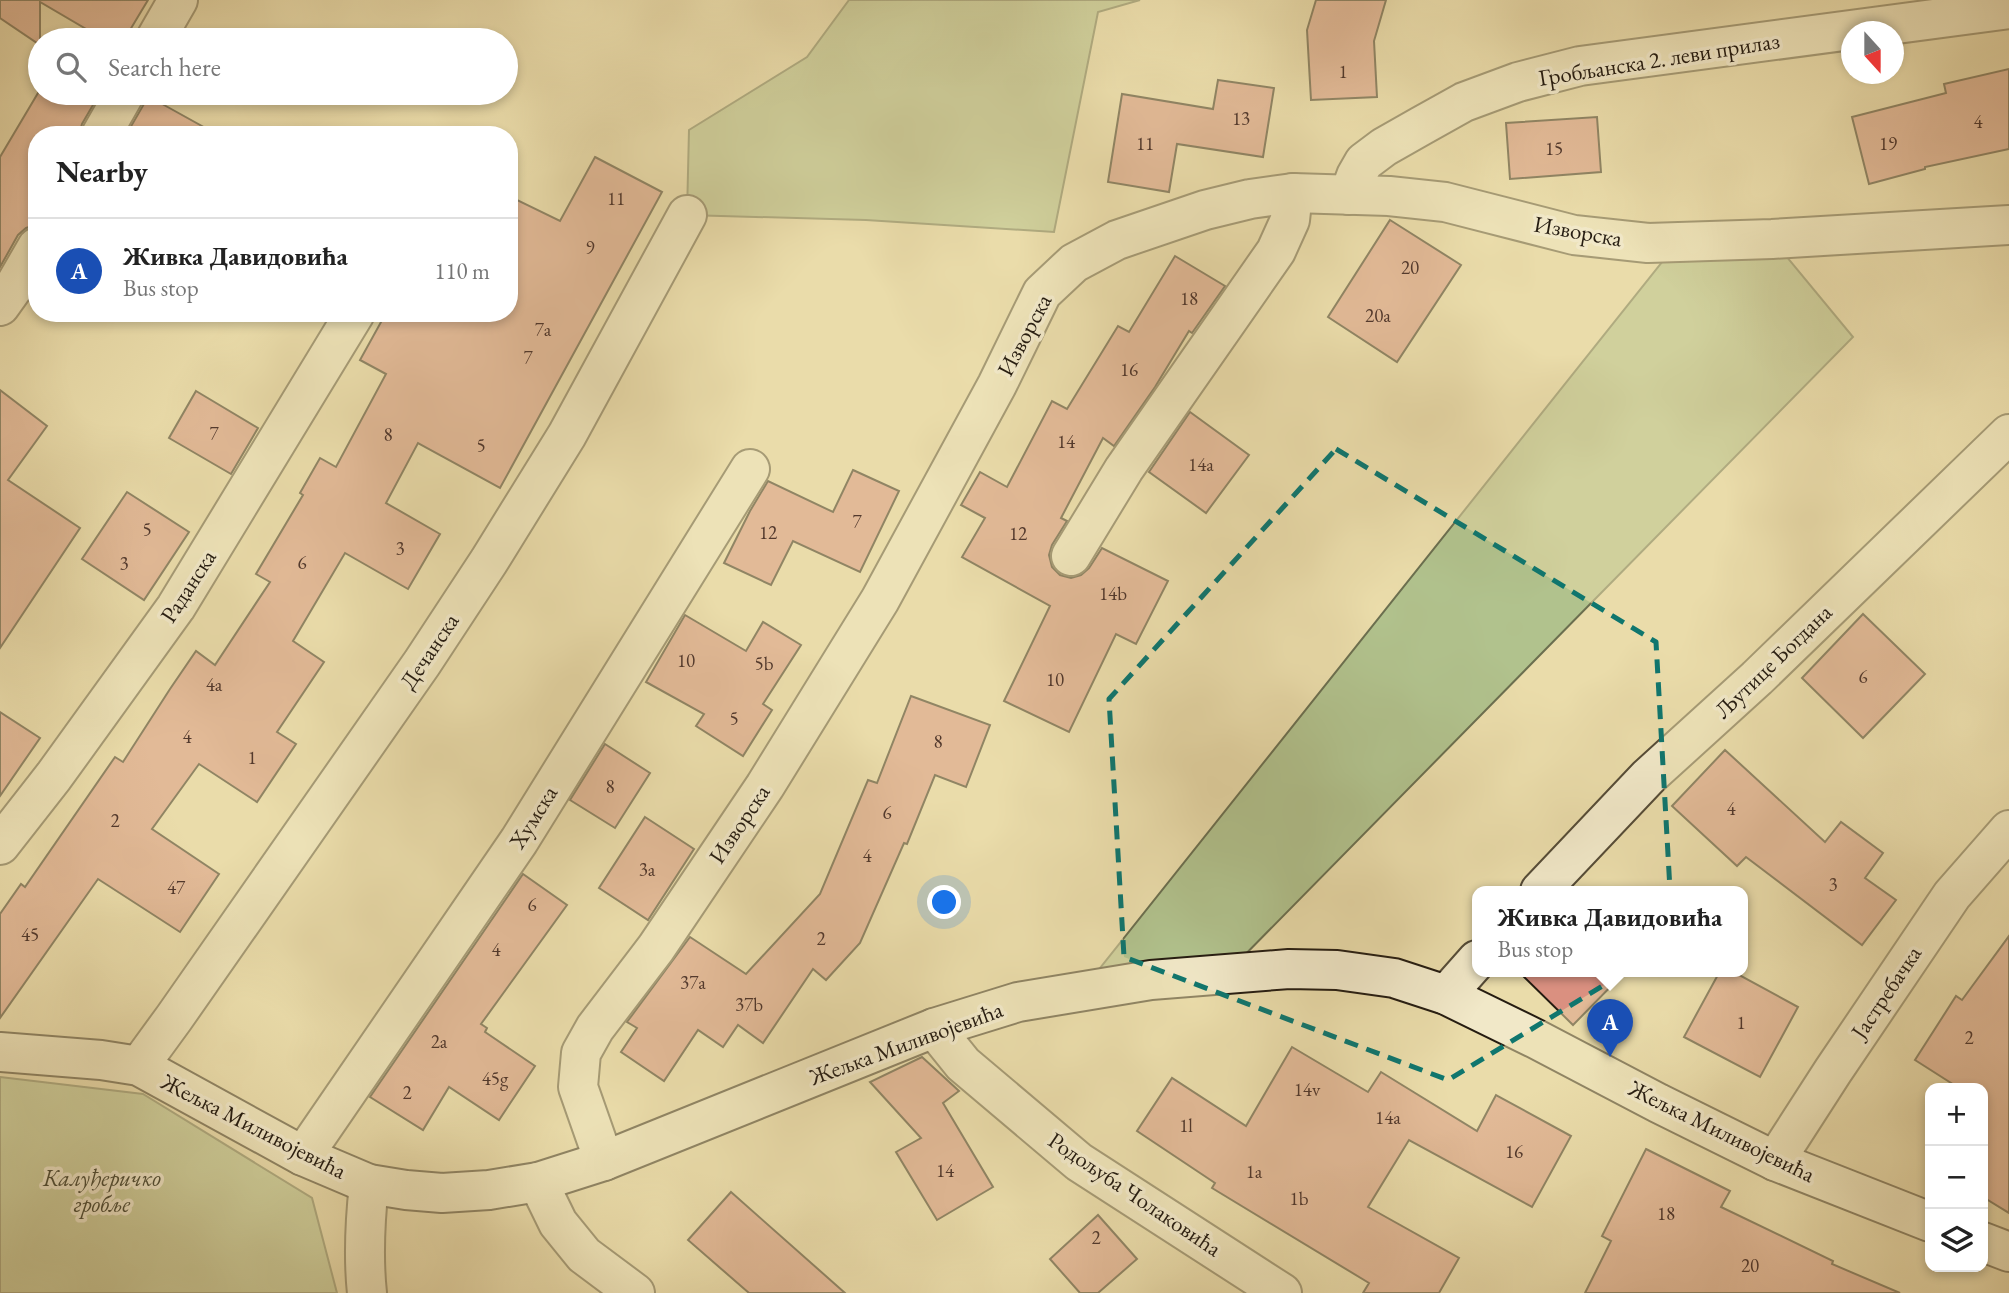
<!DOCTYPE html>
<meta charset="utf-8">
<style>
:root{--surface:#fff;--page:#f6f6f6;--text:#222;--muted:#767676;--line:#e0e0e0;--accent:#0f766e}
body{margin:0;font-family:"EB Garamond",serif;background:var(--page);color:var(--text)}
.controls{position:absolute;right:21px;bottom:21px;display:grid;overflow:hidden;border-radius:14px;box-shadow:0 4px 10px #0003}
.controls button{width:63px;height:63px;display:grid;place-items:center;padding:0;border:0;border-bottom:2px solid var(--line);background:var(--surface);color:var(--text);font:35px sans-serif}
.compass{position:absolute;left:1841px;top:21px;width:63px;height:63px;border-radius:50%;background:var(--surface);box-shadow:0 4px 10px #0003;rotate:159deg}
.you{position:absolute;left:945px;top:903px;width:24px;height:24px;margin:-18px;border:5px solid #fff;border-radius:50%;background:#1a73e8;box-shadow:0 0 0 10px #1a73e833}
.badge{display:grid;place-items:center;width:46px;height:46px;border-radius:50%;background:var(--accent);color:#fff;font-size:23px;font-weight:700}
.pin{position:absolute;translate:-50% -58px;filter:drop-shadow(0 2px 4px #0008)}
.pin::after{content:'';position:absolute;top:37px;width:24px;height:21px;background:inherit;clip-path:polygon(0 0,100% 0,50% 100%)}
.popup{position:absolute;left:1472px;top:886px;width:276px;height:91px;box-sizing:border-box;display:grid;place-content:center;border-radius:14px;background:var(--surface);filter:drop-shadow(0 2px 5px #0005);font-size:23px;white-space:nowrap;color:var(--muted)}
.popup b{font-size:26px;color:var(--text)}
.popup::after{content:'';position:absolute;left:50%;top:100%;margin-left:-14px;border:14px solid transparent;border-top-color:var(--surface)}
.list{margin:0;padding:0;list-style:none}
h2{display:flex;justify-content:space-between;align-items:center;height:91px;margin:0;padding:0 28px;font-size:30px}
h2 small{font-size:23px;font-weight:400;color:var(--muted)}
.list li{display:grid;grid-template-columns:46px 1fr auto;gap:21px;align-items:center;box-sizing:border-box;height:105px;padding:0 28px;border-top:2px solid var(--line)}
.list b{display:block;font-size:26px;white-space:nowrap}
.list p{margin:0;font-size:23px;white-space:nowrap;color:var(--muted)}
.list em{font-size:23px;font-style:normal;color:var(--muted)}
.icon{flex:none;width:38px;height:38px;fill:none;stroke:currentColor;stroke-width:2;stroke-linecap:round;stroke-linejoin:round}
.map{position:relative;flex:none;width:2009px;height:1293px;overflow:hidden}
.search{position:absolute;background:var(--surface);box-shadow:0 4px 10px #0003;left:28px;top:28px;width:490px;height:77px;display:flex;align-items:center;gap:18px;box-sizing:border-box;padding:0 24px;border-radius:38px;color:var(--muted);font-size:26px}
.panel{position:absolute;background:var(--surface);box-shadow:0 4px 10px #0003;left:28px;top:126px;width:490px;height:196px;border-radius:28px}
.map>svg:first-child{display:block}
.green{fill:#b1c28d;stroke:#6b6f4f;stroke-width:2}
.building{fill:#da9080;stroke:#251c11;stroke-width:2}
.lines{fill:none;stroke-linecap:round;stroke-linejoin:round}
.street-casing{stroke:#564c37;stroke-width:42}
.secondary-casing{stroke:#251c11;stroke-width:42}
.street{stroke:#f1e8c8;stroke-width:38}
.secondary{stroke:#f1e8c8;stroke-width:38}
.marked{fill:none;stroke:#0f766e;stroke-width:5;stroke-dasharray:14 9;stroke-linejoin:round}
.labels{text-anchor:middle;stroke-width:7;stroke-linejoin:round;paint-order:stroke}
.number-label{font-size:19px;fill:#52392d}
.street-label{font-size:23px;fill:#251c11;stroke:#f1e8c8}
.park-label{font-size:23px;font-style:italic;fill:#4f4e36;stroke:#f1e8c8}
</style>
<div class="map">
<svg width="2009" height="1293" viewBox="0 0 2009 1293">
<rect width="100%" height="100%" fill="#eadcaa"/>
<filter id="stains"><feTurbulence type="fractalNoise" baseFrequency=".00286" numOctaves="4"/><feColorMatrix values="0 0 0 0 .2 0 0 0 0 .09 0 0 0 0 .02 0 0 0 .5 -.17"/></filter>
<radialGradient id="worn" r=".72"><stop offset=".6" stop-color="#630" stop-opacity="0"/><stop offset="1" stop-color="#630" stop-opacity=".3"/></radialGradient>
<g class="green">
<path d="M 849,0 L 1140,0 L 1098,12 L 1054,232 L 866,220 L 687,215 L 689,130 L 807,57 Z"/>
<path d="M 1772,239 L 1853,337 L 1227,973 L 1081,992 L 1678,242 Z"/>
<path d="M 0,1077 L 143,1094 L 312,1198 L 337,1293 L 0,1293 Z"/>
</g>
<g class="building">
<path d="M 0,0 L 148,0 L 124,40 L 105,40 L 40,2 L 40,45 L 0,18 Z"/>
<path d="M 1316,0 L 1386,0 L 1374,41 L 1377,97 L 1311,100 L 1307,30 Z"/>
<path d="M 2009,69 L 2009,149 L 1925,167 L 1925,169 L 1869,184 L 1852,117 L 1946,93 L 1944,84 Z"/>
<path d="M 1218,80 L 1274,88 L 1263,157 L 1177,144 L 1169,192 L 1108,182 L 1122,94 L 1213,109 Z"/>
<path d="M 38,93 L 100,93 L 82,124 L 79,135 L 37,135 L 37,219 L 33,226 L 26,228 L 18,235 L 0,267 L 0,157 Z"/>
<path d="M 146,95 L 218,135 L 126,135 L 144,104 Z"/>
<path d="M 1597,117 L 1601,172 L 1510,179 L 1506,123 Z"/>
<path d="M 595,157 L 662,192 L 500,488 L 418,443 L 386,503 L 440,534 L 408,589 L 345,553 L 293,641 L 324,662 L 277,732 L 296,744 L 257,802 L 199,764 L 152,829 L 219,874 L 180,932 L 98,879 L 0,1018 L 0,914 L 21,884 L 25,887 L 115,757 L 123,762 L 170,689 L 196,651 L 215,665 L 270,582 L 256,574 L 303,495 L 300,493 L 320,458 L 336,467 L 386,374 L 360,360 L 386,313 L 509,313 L 509,196 L 560,221 Z"/>
<path d="M 1390,220 L 1461,265 L 1397,362 L 1328,317 Z"/>
<path d="M 1175,256 L 1225,286 L 1192,333 L 1189,331 L 1155,387 L 1114,446 L 1103,438 L 1061,518 L 1067,521 L 1052,545 L 1049,555 L 1052,567 L 1060,575 L 1071,578 L 1081,575 L 1089,568 L 1102,548 L 1168,581 L 1136,644 L 1116,634 L 1069,732 L 1004,701 L 1050,606 L 962,557 L 985,518 L 961,505 L 980,472 L 1007,487 L 1052,401 L 1067,409 L 1118,326 L 1129,332 Z"/>
<path d="M 0,390 L 47,426 L 8,480 L 80,528 L 0,648 Z"/>
<path d="M 196,391 L 258,428 L 231,474 L 169,438 Z"/>
<path d="M 1190,412 L 1249,455 L 1206,513 L 1149,472 Z"/>
<path d="M 853,470 L 899,491 L 860,572 L 793,541 L 771,585 L 724,563 L 750,511 L 768,481 L 833,512 Z"/>
<path d="M 127,492 L 189,532 L 144,600 L 82,559 Z"/>
<path d="M 1863,614 L 1925,674 L 1863,738 L 1802,678 Z"/>
<path d="M 685,615 L 746,651 L 763,622 L 801,645 L 763,704 L 772,710 L 743,756 L 696,726 L 704,714 L 646,682 Z"/>
<path d="M 911,696 L 990,725 L 966,787 L 935,775 L 907,844 L 904,843 L 860,943 L 826,980 L 813,969 L 763,1043 L 738,1025 L 723,1047 L 698,1030 L 664,1081 L 621,1052 L 637,1028 L 627,1022 L 690,937 L 746,974 L 820,894 L 868,780 L 877,783 Z"/>
<path d="M 0,712 L 40,738 L 0,796 Z"/>
<path d="M 605,744 L 650,773 L 615,828 L 570,800 Z"/>
<path d="M 1725,750 L 1825,842 L 1841,822 L 1883,853 L 1865,878 L 1896,900 L 1862,945 L 1746,857 L 1737,866 L 1672,806 Z"/>
<path d="M 645,817 L 694,849 L 648,920 L 599,888 Z"/>
<path d="M 523,874 L 567,905 L 481,1024 L 487,1028 L 485,1032 L 535,1066 L 499,1120 L 449,1087 L 423,1130 L 370,1097 Z"/>
<path d="M 2009,936 L 2009,1213 L 1983,1197 L 1983,1088 L 1959,1088 L 1915,1060 L 1956,996 L 1962,1000 Z"/>
<path d="M 1518,971 L 1626,971 L 1573,1025 Z"/>
<path d="M 1720,971 L 1732,971 L 1798,1007 L 1760,1077 L 1684,1037 Z"/>
<path d="M 1292,1047 L 1368,1092 L 1381,1072 L 1477,1131 L 1496,1095 L 1571,1136 L 1532,1207 L 1409,1140 L 1368,1207 L 1459,1258 L 1439,1293 L 1363,1293 L 1369,1283 L 1212,1188 L 1215,1183 L 1137,1131 L 1172,1078 L 1246,1126 Z"/>
<path d="M 922,1057 L 959,1091 L 943,1103 L 993,1187 L 937,1220 L 896,1152 L 921,1138 L 870,1082 Z"/>
<path d="M 1646,1149 L 1730,1191 L 1721,1207 L 1833,1261 L 1832,1264 L 1900,1293 L 1585,1293 L 1611,1241 L 1602,1236 Z"/>
<path d="M 731,1192 L 845,1293 L 749,1293 L 688,1240 Z"/>
<path d="M 1098,1215 L 1137,1259 L 1098,1293 L 1080,1293 L 1050,1259 Z"/>
</g>
<g class="lines">
<g class="street-casing">
<g id="street">
<path d="M 155,40 L 178,0"/>
<path d="M 101,135 L 125,93"/>
<path d="M 1349,195 L 1356,176 L 1364,162 L 1384,147 L 1421,126 L 1464,102 L 1518,82 L 1580,66 L 2009,9"/>
<path d="M 0,306 L 15,285 L 37,247"/>
<path d="M 1071,556 L 1124,469 L 1276,251 L 1290,220 L 1293,193"/>
<path d="M 0,845 L 54,776 L 176,607 L 355,313"/>
<path d="M 1540,891 L 1648,777 L 1757,678 L 2009,434"/>
<path d="M 1446,995 L 1477,960"/>
<path d="M 934,1028 L 963,1064 L 1079,1162 L 1282,1293"/>
<path d="M 139,1066 L 174,1018 L 422,663 L 489,561 L 567,435 L 687,215"/>
<path d="M 303,1156 L 519,841 L 750,469"/>
<path d="M 604,1161 L 578,1087 L 581,1053 L 595,1028 L 656,948 L 765,786 L 880,600 L 997,385 L 1042,293 L 1074,263 L 1117,240 L 1205,210 L 1250,199 L 1293,193 L 1389,196 L 1445,202 L 1574,235 L 1648,243 L 1772,239 L 2009,225"/>
<path d="M 1775,1161 L 1833,1071 L 1952,895 L 2009,830"/>
<path d="M 538,1182 L 558,1223 L 584,1255 L 635,1293"/>
<path d="M 367,1293 C 363,1256 365,1221 369,1184"/>
</g>
</g>
<g class="secondary-casing">
<g id="secondary">
<path d="M 0,1052 L 101,1060 L 139,1066 L 303,1156 L 369,1184 L 406,1190 L 442,1193 L 489,1190 L 538,1182 L 604,1161 L 934,1028 L 1018,1002 L 1151,980 L 1289,969 L 1337,970 L 1394,978 L 1446,995 L 1536,1039 L 1658,1103 L 1775,1161 L 1930,1222"/>
<path d="M 1983,1242 L 2009,1252"/>
</g>
</g>
<use href="#street" class="street"/>
<use href="#secondary" class="secondary"/>
</g>
<path d="M0 0H2009V1293H0ZM 1336,449 L 1656,642 L 1673,943 L 1448,1080 L 1124,957 L 1109,699 Z" fill="#eadcaa" fill-opacity=".55" fill-rule="evenodd"/>
<path class="marked" d="M 1336,449 L 1656,642 L 1673,943 L 1448,1080 L 1124,957 L 1109,699 Z"/>
<g class="labels">
<g class="number-label">
<text x="1343" y="78">1</text>
<text x="1241" y="125">13</text>
<text x="1978" y="128">4</text>
<text x="1145" y="150">11</text>
<text x="1888" y="150">19</text>
<text x="1554" y="155">15</text>
<text x="616" y="205">11</text>
<text x="590" y="254">9</text>
<text x="1410" y="274">20</text>
<text x="1189" y="305">18</text>
<text x="1378" y="322">20a</text>
<text x="543" y="336">7a</text>
<text x="528" y="364">7</text>
<text x="1129" y="376">16</text>
<text x="214" y="440">7</text>
<text x="388" y="441">8</text>
<text x="1066" y="448">14</text>
<text x="481" y="452">5</text>
<text x="1201" y="471">14a</text>
<text x="857" y="528">7</text>
<text x="147" y="536">5</text>
<text x="768" y="539">12</text>
<text x="1018" y="540">12</text>
<text x="400" y="555">3</text>
<text x="302" y="569">6</text>
<text x="124" y="570">3</text>
<text x="1113" y="600">14b</text>
<text x="686" y="667">10</text>
<text x="764" y="670">5b</text>
<text x="1863" y="683">6</text>
<text x="1055" y="686">10</text>
<text x="214" y="691">4a</text>
<text x="734" y="725">5</text>
<text x="187" y="743">4</text>
<text x="938" y="748">8</text>
<text x="252" y="764">1</text>
<text x="610" y="793">8</text>
<text x="1731" y="815">4</text>
<text x="887" y="819">6</text>
<text x="115" y="827">2</text>
<text x="867" y="862">4</text>
<text x="647" y="876">3a</text>
<text x="1833" y="891">3</text>
<text x="176" y="894">47</text>
<text x="532" y="911">6</text>
<text x="30" y="941">45</text>
<text x="821" y="945">2</text>
<text x="496" y="956">4</text>
<text x="693" y="989">37a</text>
<text x="749" y="1011">37b</text>
<text x="1741" y="1029">1</text>
<text x="1969" y="1044">2</text>
<text x="439" y="1048">2a</text>
<text x="495" y="1085">45g</text>
<text x="1307" y="1096">14v</text>
<text x="407" y="1099">2</text>
<text x="1388" y="1124">14a</text>
<text x="1186" y="1132">1l</text>
<text x="1514" y="1158">16</text>
<text x="945" y="1177">14</text>
<text x="1254" y="1178">1a</text>
<text x="1299" y="1205">1b</text>
<text x="1666" y="1220">18</text>
<text x="1096" y="1244">2</text>
<text x="1750" y="1272">20</text>
</g>
<g class="street-label">
<text transform="translate(1659 59) rotate(-9)" y="8">Гробљанска 2. леви прилаз</text>
<text transform="translate(1578 231) rotate(10)" y="8">Изворска</text>
<text transform="translate(1024 335) rotate(-62)" y="8">Изворска</text>
<text transform="translate(188 586) rotate(-57)" y="8">Раданска</text>
<text transform="translate(429 651) rotate(-56)" y="8">Дечанска</text>
<text transform="translate(1773 661) rotate(-44)" y="8">Љутице Богдана</text>
<text transform="translate(533 817) rotate(-58)" y="8">Хумска</text>
<text transform="translate(739 824) rotate(-56)" y="8">Изворска</text>
<text transform="translate(1886 992) rotate(-56)" y="8">Јастребачка</text>
<text transform="translate(906 1043) rotate(-20)" y="8">Жељка Миливојевића</text>
<text transform="translate(254 1126) rotate(27)" y="8">Жељка Миливојевића</text>
<text transform="translate(1722 1131) rotate(26)" y="8">Жељка Миливојевића</text>
<text transform="translate(1135 1194) rotate(34)" y="8">Родољуба Чолаковића</text>
</g>
<g class="park-label">
<text x="102" y="1186">Калуђеричко<tspan x="102" dy="26">гробље</tspan></text>
</g>
</g>
<rect width="100%" height="100%" filter="url(#stains)"/>
<rect width="100%" height="100%" fill="url(#worn)"/>
</svg>
<div class="controls">
<button>+</button>
<button>−</button>
<button><svg class="icon" aria-label="layers" viewBox="0 0 24 24"><path d="M12 4l9 5-9 5-9-5zM3 14l9 5 9-5"/></svg></button>
</div>
<svg class="compass" viewBox="-18 -18 36 36"><path d="M0-13l5 13h-10z" fill="#e53935"/><path d="M0 13l5-13h-10z" fill="#767676"/></svg>
<div class="you"></div>
<div class="pin badge" style="left:1610px;top:1057px;background:#1a4fb4">A</div>
<div class="popup"><b>Живка Давидовића</b>Bus stop</div>
<div class="search"><svg class="icon" aria-label="search" viewBox="0 0 24 24"><circle cx="10" cy="10" r="6"/><path d="M15 15l6 6"/></svg>Search here</div>
<section class="panel">
<h2>Nearby<small></small></h2>
<ul class="list">
<li><span class="badge" style="background:#1a4fb4">A</span><div><b>Живка Давидовића</b><p>Bus stop</p></div><em>110 m</em></li>
</ul>
</section>
</div>
